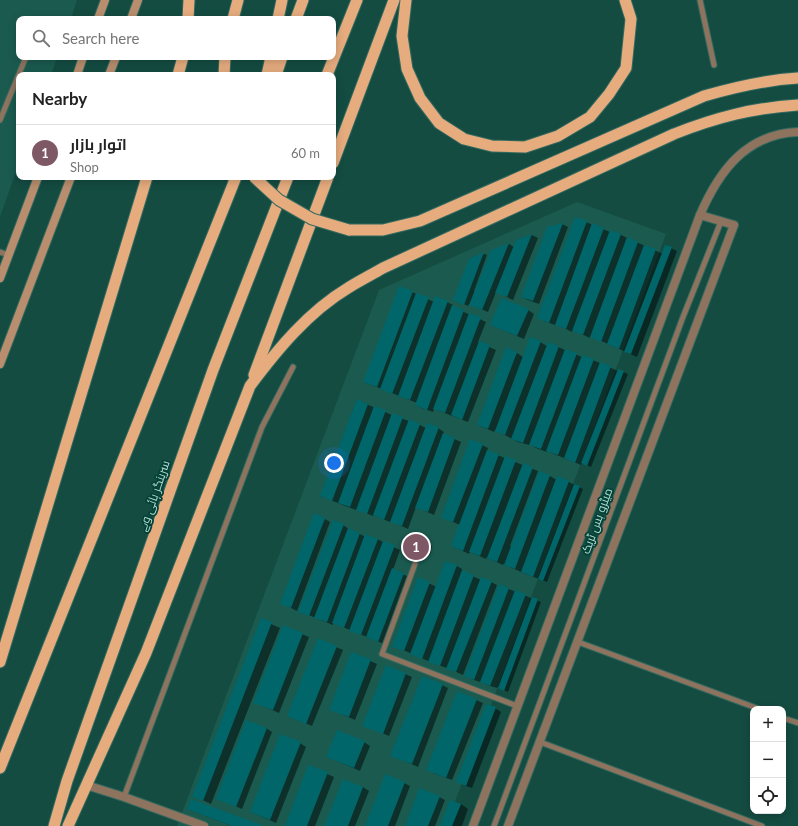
<!DOCTYPE html>
<meta charset="utf-8">
<style>
:root{--surface:#fff;--page:#f2f2f2;--text:#222;--muted:#767676;--line:#e0e0e0;--accent:#7f5865}
body{margin:0;font-family:Lato,Cairo,sans-serif;background:var(--page);color:var(--text)}
.controls{position:absolute;right:12px;bottom:12px;display:grid;overflow:hidden;border-radius:8px;box-shadow:0 2px 10px #0003}
.controls button{width:36px;height:36px;display:grid;place-items:center;padding:0;border:0;border-bottom:1px solid var(--line);background:var(--surface);color:var(--text);font:20px sans-serif}
.you{position:absolute;left:334px;top:463px;width:14px;height:14px;margin:-10px;border:3px solid #fff;border-radius:50%;background:#1a73e8;box-shadow:0 0 0 6px #1a73e833}
.badge{display:grid;place-items:center;width:26px;height:26px;border-radius:50%;background:var(--accent);color:#fff;font-size:13px;font-weight:700}
.pin{position:absolute;translate:-50% -50%;border:2px solid #fff;box-shadow:0 1px 4px #0006}
.list{margin:0;padding:0;list-style:none}
h2{display:flex;justify-content:space-between;align-items:center;height:52px;margin:0;padding:0 16px;font-size:17px}
h2 small{font-size:13px;font-weight:400;color:var(--muted)}
.list li{display:grid;grid-template-columns:26px 1fr auto;gap:12px;align-items:center;box-sizing:border-box;height:56px;padding:0 16px;border-top:1px solid var(--line)}
.list b{display:block;font-size:15px;white-space:nowrap}
.list p{margin:0;font-size:13px;white-space:nowrap;color:var(--muted)}
.list em{font-size:13px;font-style:normal;color:var(--muted)}
.icon{flex:none;width:22px;height:22px;fill:none;stroke:currentColor;stroke-width:2;stroke-linecap:round;stroke-linejoin:round}
.map{position:relative;flex:none;width:798px;height:826px;overflow:hidden}
.search{position:absolute;background:var(--surface);box-shadow:0 2px 10px #0003;left:16px;top:16px;width:320px;height:44px;display:flex;align-items:center;gap:10px;box-sizing:border-box;padding:0 14px;border-radius:8px;color:var(--muted);font-size:15px}
.panel{position:absolute;background:var(--surface);box-shadow:0 2px 10px #0003;left:16px;top:72px;width:320px;height:108px;border-radius:8px}
.map>svg:first-child{display:block}
.built{fill:#1b5a4f}
.shadow{fill:#0007}
.building{fill:#006669}
.lines{fill:none;stroke-linecap:round;stroke-linejoin:round}
.service-casing{stroke:#34695f;stroke-width:7}
.minor-casing{stroke:#34695f;stroke-width:10}
.secondary-casing{stroke:#34695f;stroke-width:10}
.trunk-casing{stroke:#34695f;stroke-width:13}
.service{stroke:#8e735f;stroke-width:5}
.minor{stroke:#8e735f;stroke-width:8}
.secondary{stroke:#b88e6e;stroke-width:8}
.trunk{stroke:#e6ac7e;stroke-width:11}
.trunk-bridge-casing{stroke:#34695f;stroke-width:13;stroke-linecap:butt}
.trunk-bridge{stroke:#e6ac7e;stroke-width:11}
.labels{text-anchor:middle;stroke-width:3.5;stroke-linejoin:round;paint-order:stroke}
.street-label{font-size:12px;fill:#b2dfd4;stroke:#054137}
</style>
<div class="map">
<svg width="798" height="826" viewBox="0 0 798 826">
<rect width="100%" height="100%" fill="#144c42"/>
<g class="built">
<path d="M 0,0 L 77,0 L 71,19 L 19,19 L 19,57 L 57,57 L 51,75 L 19,75 L 19,163 L 0,217 Z"/>
<path d="M 577,202 L 666,234 L 446,826 L 177,826 L 379,290 Z"/>
</g>
<g class="shadow">
<path d="M 576,218 L 610,232 L 621,235 L 663,254 L 671,248 L 677,251 L 637,357 L 590,336 L 590,338 L 573,330 L 572,332 L 556,324 L 555,325 L 544,321 Z"/>
<path d="M 562,224 L 568,227 L 539,304 L 528,300 L 522,297 Z"/>
<path d="M 532,235 L 538,238 L 513,300 L 496,292 L 488,312 L 469,304 L 468,306 L 454,300 L 470,260 L 484,254 L 487,255 L 474,291 L 476,292 L 492,251 L 509,244 L 514,247 L 517,241 Z"/>
<path d="M 412,292 L 434,302 L 447,302 L 453,305 L 453,307 L 486,322 L 478,342 L 496,350 L 468,422 L 434,409 L 433,412 L 422,408 L 416,405 L 417,403 L 364,382 Z"/>
<path d="M 528,310 L 534,314 L 524,339 L 491,325 Z"/>
<path d="M 540,342 L 547,346 L 558,347 L 582,357 L 593,360 L 618,371 L 619,370 L 628,374 L 591,467 L 582,463 L 581,465 L 571,461 L 547,451 L 547,452 L 536,448 L 529,444 L 529,445 L 518,442 L 495,430 L 494,432 L 478,425 L 517,353 L 523,357 Z"/>
<path d="M 357,400 L 392,415 L 420,425 L 426,428 L 438,428 L 444,432 L 443,434 L 461,442 L 434,515 L 416,507 L 408,529 L 391,521 L 390,522 L 380,518 L 373,515 L 373,516 L 356,509 L 356,510 L 345,506 L 321,496 Z"/>
<path d="M 482,445 L 488,448 L 487,451 L 538,471 L 510,546 L 512,547 L 550,476 L 557,480 L 569,482 L 583,489 L 547,582 L 528,575 L 503,564 L 503,565 L 494,561 L 487,557 L 486,559 L 470,552 L 469,554 L 452,546 L 460,525 L 442,517 Z"/>
<path d="M 325,519 L 330,522 L 297,611 L 281,603 Z"/>
<path d="M 343,525 L 349,529 L 366,537 L 377,539 L 400,550 L 393,570 L 409,577 L 384,644 L 333,623 L 333,625 L 299,611 Z"/>
<path d="M 428,544 L 432,546 L 430,555 L 409,547 Z"/>
<path d="M 457,566 L 462,569 L 462,571 L 481,580 L 491,582 L 497,585 L 463,675 L 447,668 L 435,664 L 394,646 L 419,579 L 437,587 Z"/>
<path d="M 499,585 L 541,602 L 508,692 L 497,687 L 497,688 L 487,685 L 481,681 L 480,682 L 471,679 Z"/>
<path d="M 262,620 L 280,628 L 211,804 L 194,796 Z"/>
<path d="M 284,627 L 309,637 L 279,713 L 254,702 Z"/>
<path d="M 319,640 L 343,650 L 312,726 L 288,716 Z"/>
<path d="M 352,653 L 377,664 L 355,720 L 330,709 Z"/>
<path d="M 387,666 L 412,677 L 389,736 L 364,725 Z"/>
<path d="M 442,685 L 448,688 L 418,767 L 392,755 Z"/>
<path d="M 458,692 L 483,703 L 452,780 L 433,773 Z"/>
<path d="M 495,708 L 501,712 L 472,788 L 463,785 Z"/>
<path d="M 266,728 L 272,732 L 242,809 L 217,798 Z"/>
<path d="M 364,742 L 370,746 L 360,771 L 328,757 Z"/>
<path d="M 300,743 L 306,747 L 276,823 L 251,812 Z"/>
<path d="M 309,766 L 334,777 L 315,826 L 286,826 Z"/>
<path d="M 404,783 L 410,786 L 395,826 L 367,826 Z"/>
<path d="M 363,787 L 369,791 L 355,826 L 325,826 Z"/>
<path d="M 439,797 L 445,800 L 435,826 L 406,826 Z"/>
<path d="M 461,804 L 468,809 L 462,826 L 441,826 Z"/>
<path d="M 188,809 L 261,826 L 232,826 Z"/>
</g>
<g class="building">
<path d="M 575,217 L 587,221 L 549,323 L 537,318 Z"/>
<path d="M 563,223 L 533,301 L 521,297 L 547,227 Z"/>
<path d="M 592,223 L 604,228 L 566,329 L 555,325 Z"/>
<path d="M 610,230 L 621,234 L 583,335 L 572,331 Z"/>
<path d="M 532,234 L 507,297 L 495,293 L 516,240 Z"/>
<path d="M 627,237 L 638,242 L 601,342 L 590,337 Z"/>
<path d="M 509,243 L 482,310 L 469,305 L 491,250 Z"/>
<path d="M 644,245 L 656,249 L 619,349 L 607,344 Z"/>
<path d="M 665,245 L 672,247 L 631,354 L 624,352 Z"/>
<path d="M 484,252 L 464,305 L 453,300 L 469,259 Z"/>
<path d="M 399,286 L 413,291 L 377,387 L 363,382 Z"/>
<path d="M 416,293 L 429,297 L 392,394 L 380,389 Z"/>
<path d="M 435,296 L 448,301 L 410,400 L 398,396 Z"/>
<path d="M 501,298 L 529,309 L 517,336 L 490,325 Z"/>
<path d="M 452,305 L 464,310 L 427,410 L 415,405 Z"/>
<path d="M 469,313 L 481,317 L 445,413 L 433,409 Z"/>
<path d="M 530,337 L 541,341 L 505,435 L 495,431 Z"/>
<path d="M 479,341 L 490,345 L 462,420 L 451,415 Z"/>
<path d="M 548,342 L 559,346 L 523,443 L 511,439 Z"/>
<path d="M 506,347 L 517,352 L 488,429 L 477,425 Z"/>
<path d="M 565,349 L 577,353 L 541,449 L 529,445 Z"/>
<path d="M 582,355 L 594,359 L 558,455 L 546,451 Z"/>
<path d="M 600,362 L 611,366 L 575,463 L 564,458 Z"/>
<path d="M 618,369 L 624,371 L 587,466 L 581,463 Z"/>
<path d="M 357,399 L 368,404 L 332,501 L 320,496 Z"/>
<path d="M 374,406 L 386,410 L 350,507 L 338,503 Z"/>
<path d="M 392,413 L 403,417 L 367,514 L 356,510 Z"/>
<path d="M 409,419 L 420,424 L 384,520 L 373,515 Z"/>
<path d="M 427,423 L 439,427 L 402,526 L 390,522 Z"/>
<path d="M 443,433 L 455,438 L 428,512 L 415,508 Z"/>
<path d="M 470,439 L 483,444 L 453,522 L 441,518 Z"/>
<path d="M 487,450 L 499,454 L 463,551 L 451,546 Z"/>
<path d="M 505,456 L 516,460 L 480,556 L 469,552 Z"/>
<path d="M 523,463 L 533,467 L 497,562 L 487,558 Z"/>
<path d="M 539,471 L 550,475 L 515,569 L 504,565 Z"/>
<path d="M 557,476 L 569,481 L 533,577 L 521,572 Z"/>
<path d="M 574,484 L 580,486 L 543,581 L 538,579 Z"/>
<path d="M 314,513 L 325,518 L 291,608 L 280,604 Z"/>
<path d="M 333,520 L 344,524 L 309,616 L 298,612 Z"/>
<path d="M 348,528 L 360,533 L 327,622 L 314,618 Z"/>
<path d="M 365,534 L 378,539 L 344,628 L 332,623 Z"/>
<path d="M 411,536 L 429,543 L 426,553 L 408,547 Z"/>
<path d="M 383,541 L 395,545 L 361,635 L 349,631 Z"/>
<path d="M 445,561 L 457,565 L 422,659 L 410,654 Z"/>
<path d="M 392,568 L 404,573 L 378,642 L 366,637 Z"/>
<path d="M 462,570 L 474,575 L 440,666 L 428,662 Z"/>
<path d="M 418,577 L 430,582 L 404,651 L 392,647 Z"/>
<path d="M 481,577 L 492,581 L 456,672 L 446,669 Z"/>
<path d="M 499,584 L 509,588 L 474,680 L 464,676 Z"/>
<path d="M 515,590 L 526,594 L 490,686 L 480,682 Z"/>
<path d="M 532,597 L 538,599 L 504,691 L 498,688 Z"/>
<path d="M 261,618 L 272,622 L 203,801 L 192,797 Z"/>
<path d="M 283,625 L 303,633 L 273,710 L 253,703 Z"/>
<path d="M 318,638 L 337,646 L 306,724 L 287,716 Z"/>
<path d="M 351,652 L 371,659 L 349,717 L 329,710 Z"/>
<path d="M 386,665 L 406,673 L 383,734 L 362,726 Z"/>
<path d="M 422,676 L 443,684 L 412,764 L 390,756 Z"/>
<path d="M 457,691 L 477,699 L 446,778 L 426,770 Z"/>
<path d="M 486,704 L 496,707 L 466,786 L 456,782 Z"/>
<path d="M 246,720 L 267,728 L 236,807 L 216,799 Z"/>
<path d="M 337,730 L 365,741 L 354,768 L 326,757 Z"/>
<path d="M 280,734 L 301,742 L 270,820 L 250,812 Z"/>
<path d="M 308,765 L 328,772 L 307,826 L 285,826 Z"/>
<path d="M 385,774 L 405,782 L 388,826 L 365,826 Z"/>
<path d="M 343,779 L 363,787 L 348,826 L 324,826 Z"/>
<path d="M 419,788 L 440,796 L 428,826 L 405,826 Z"/>
<path d="M 191,799 L 264,826 L 232,826 L 187,809 Z"/>
<path d="M 450,800 L 461,804 L 452,826 L 440,826 Z"/>
</g>
<g class="lines">
<g class="service-casing">
<g id="service">
<path d="M 700,0 L 714,65"/>
<path d="M 0,120 L 26,57"/>
<path d="M 0,252 L 9,255"/>
<path d="M 415,564 L 382,654 L 517,706"/>
<path d="M 578,642 L 759,709"/>
<path d="M 783,718 L 798,723"/>
<path d="M 540,742 L 762,826"/>
<path d="M 124,797 L 262,427 L 293,367"/>
<path d="M 494,826 L 683,317 L 720,224"/>
</g>
</g>
<g class="minor-casing">
<g id="minor">
<path d="M 86,785 L 124,797 L 204,826"/>
<path d="M 473,826 L 700,215 C 719,171 746,134 798,132"/>
<path d="M 508,826 L 734,225 L 700,215"/>
</g>
</g>
<g class="secondary-casing">
<g id="secondary">
<path d="M 98,19 L 105,0"/>
<path d="M 131,19 L 138,0"/>
<path d="M 77,75 L 83,57"/>
<path d="M 109,75 L 116,57"/>
<path d="M 0,278 L 38,177"/>
<path d="M 0,364 L 71,177"/>
</g>
</g>
<g class="trunk-casing">
<g id="trunk">
<path d="M 406,0 L 402,36 L 407,69 L 420,98 L 439,123 L 464,139 L 492,146 L 525,147 L 558,136 L 590,117 L 609,94 L 626,68 L 631,19 L 625,0"/>
<path d="M 188,19 L 189,0"/>
<path d="M 233,19 L 238,0"/>
<path d="M 278,19 L 282,0"/>
<path d="M 296,19 L 303,0"/>
<path d="M 178,75 L 183,57"/>
<path d="M 224,75 L 225,57"/>
<path d="M 267,75 L 271,57"/>
<path d="M 276,75 L 282,57"/>
<path d="M 327,75 L 357,0"/>
<path d="M 333,163 L 394,0"/>
<path d="M 349,230 L 383,230 L 420,221 L 704,96 C 735,87 765,80 798,78"/>
<path d="M 254,375 L 328,177"/>
<path d="M 0,662 L 147,177"/>
<path d="M 0,768 L 236,177"/>
<path d="M 54,826 L 67,781 L 213,370 L 288,177"/>
<path d="M 68,826 L 146,653 L 250,386 C 277,350 308,312 348,288 C 359,281 371,275 383,268 L 674,134 C 717,117 753,108 798,105"/>
</g>
</g>
<use href="#service" class="service"/>
<use href="#minor" class="minor"/>
<use href="#secondary" class="secondary"/>
<use href="#trunk" class="trunk"/>
<g class="trunk-bridge-casing">
<path id="trunk-bridge" d="M 254,177 L 279,200 L 312,219 L 349,230"/>
</g>
<use href="#trunk-bridge" class="trunk-bridge"/>
</g>
<g class="labels">
<g class="street-label">
<text transform="translate(154 496) rotate(-71)" y="4">سرینگر ہائی وے</text>
<text transform="translate(597 521) rotate(-70)" y="4">میٹرو بس ٹریک</text>
</g>
</g>
</svg>
<div class="controls">
<button>+</button>
<button>−</button>
<button><svg class="icon" aria-label="locate" viewBox="0 0 24 24"><circle cx="12" cy="12" r="6"/><path d="M12 2v4M12 18v4M2 12h4M18 12h4"/></svg></button>
</div>
<div class="you"></div>
<div class="pin badge" style="left:416px;top:547px">1</div>
<div class="search"><svg class="icon" aria-label="search" viewBox="0 0 24 24"><circle cx="10" cy="10" r="6"/><path d="M15 15l6 6"/></svg>Search here</div>
<section class="panel">
<h2>Nearby<small></small></h2>
<ul class="list">
<li><span class="badge">1</span><div><b>اتوار بازار</b><p>Shop</p></div><em>60 m</em></li>
</ul>
</section>
</div>
